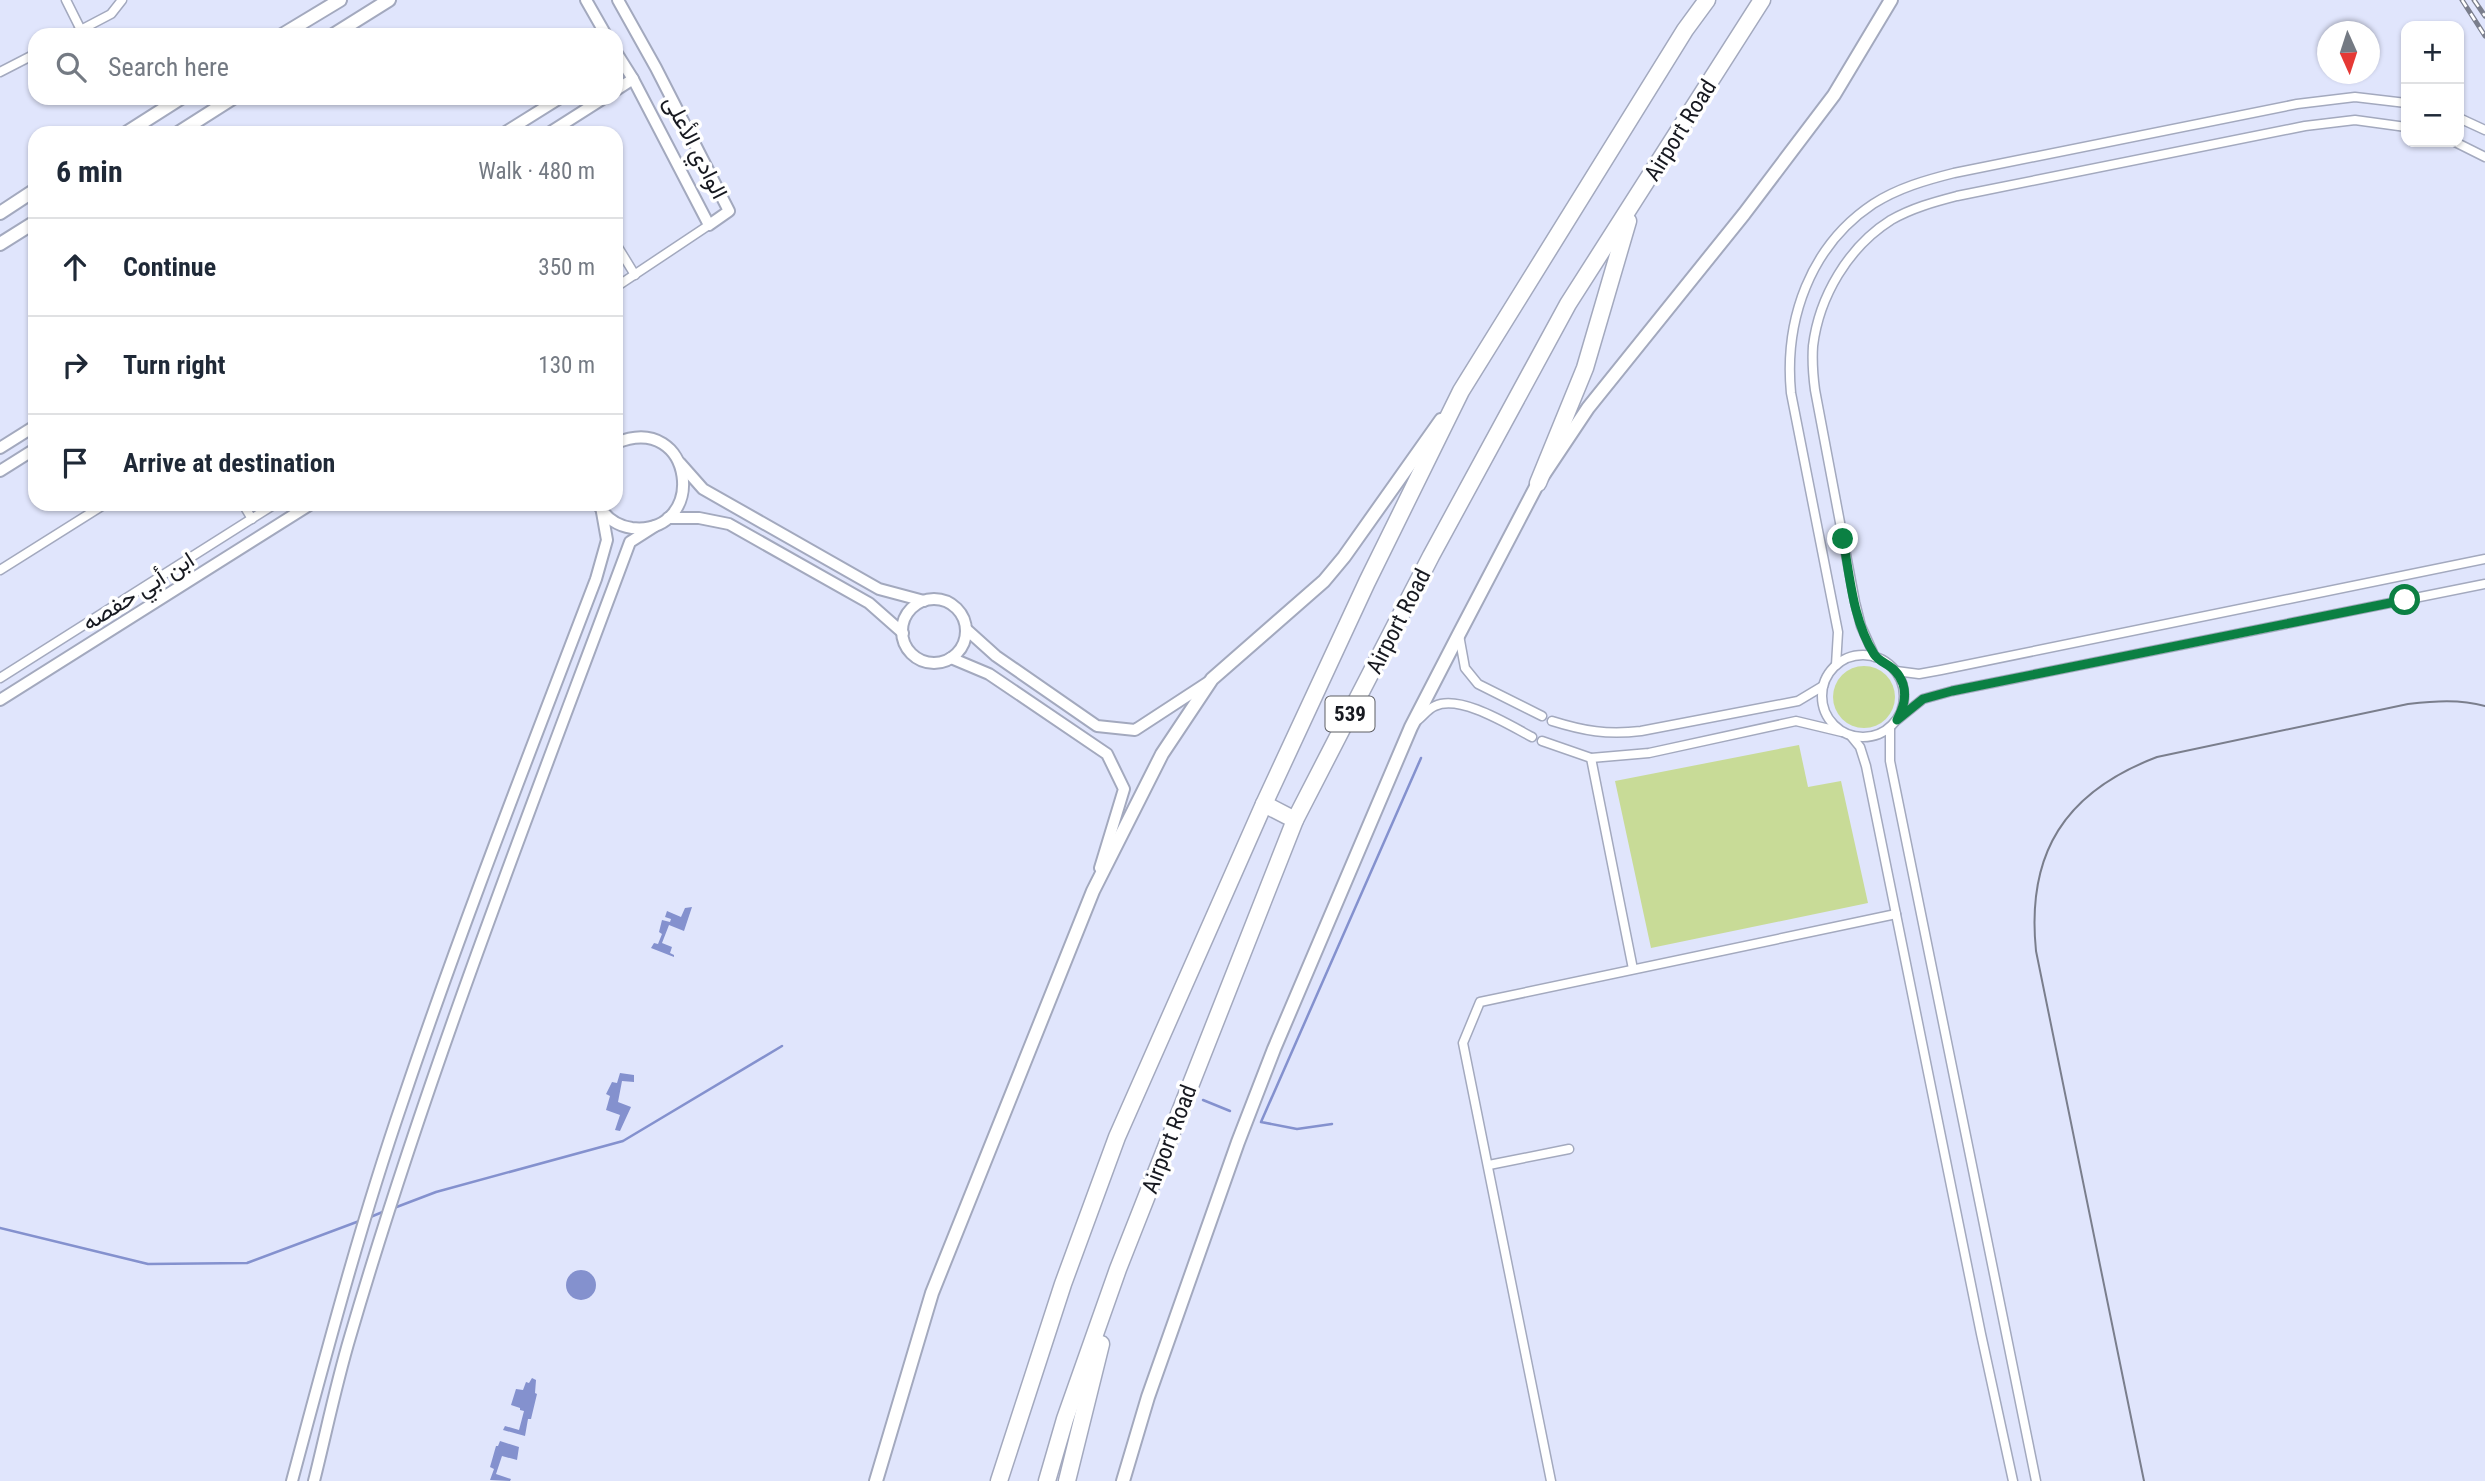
<!DOCTYPE html>
<meta charset="utf-8">
<style>
:root{--surface:#fff;--page:#f6f6f7;--text:#1f2937;--muted:#747a83;--line:#e0e1e3}
body{margin:0;font-family:"Roboto Condensed",Vazirmatn,sans-serif;background:var(--page);color:var(--text)}
.controls{position:absolute;right:21px;top:21px;display:grid;overflow:hidden;border-radius:14px;box-shadow:0 2px 5px #0004}
.controls button{width:63px;height:63px;display:grid;place-items:center;padding:0;border:0;border-bottom:2px solid var(--line);background:var(--surface);color:var(--text);font:35px sans-serif}
.compass{position:absolute;left:2317px;top:21px;width:63px;height:63px;border-radius:50%;background:var(--surface);box-shadow:0 2px 5px #0004;rotate:177deg}
.stop{position:absolute;width:21px;height:21px;margin:-16px;border:5px solid #0b8043;border-radius:50%;background:#fff}
.stop.end{background:#0b8043;border-color:#fff;box-shadow:0 2px 7px #0008}
.list{margin:0;padding:0;list-style:none}
h2{display:flex;justify-content:space-between;align-items:center;height:91px;margin:0;padding:0 28px;font-size:30px}
h2 small{font-size:23px;font-weight:400;color:var(--muted)}
.list li{display:grid;grid-template-columns:46px 1fr auto;gap:21px;align-items:center;box-sizing:border-box;height:98px;padding:0 28px;border-top:2px solid var(--line)}
.list b{display:block;font-size:26px;white-space:nowrap}
.list em{font-size:23px;font-style:normal;color:var(--muted)}
.icon{flex:none;width:38px;height:38px;fill:none;stroke:currentColor;stroke-width:2;stroke-linecap:round;stroke-linejoin:round}
.map{position:relative;flex:none;width:2485px;height:1481px;overflow:hidden}
.search{position:absolute;background:var(--surface);box-shadow:0 2px 5px #0004;left:28px;top:28px;width:595px;height:77px;display:flex;align-items:center;gap:18px;box-sizing:border-box;padding:0 24px;border-radius:21px;color:var(--muted);font-size:26px}
.panel{position:absolute;background:var(--surface);box-shadow:0 2px 5px #0004;left:28px;top:126px;width:595px;height:385px;border-radius:21px}
.map>svg:first-child{display:block}
.green{fill:#c8db97}
.water{fill:#8491ce}
.lines{fill:none;stroke-linecap:round;stroke-linejoin:round}
.stream{stroke:#8491ce;stroke-width:2.5}
.minor-casing{stroke:#a3a9be;stroke-width:11}
.tertiary-casing{stroke:#a3a9be;stroke-width:14}
.secondary-casing{stroke:#a3a9be;stroke-width:16}
.primary-casing{stroke:#a3a9be;stroke-width:16}
.motorway-casing{stroke:#a3a9be;stroke-width:19}
.minor{stroke:#fff;stroke-width:8}
.tertiary{stroke:#fff;stroke-width:10}
.secondary{stroke:#fff;stroke-width:12}
.primary{stroke:#fff;stroke-width:12}
.motorway{stroke:#fff;stroke-width:16}
.tram{stroke:#7a7e8c;stroke-width:2}
.rail-casing{stroke:#7a7e8c;stroke-width:5}
.rail{stroke:#fff;stroke-width:2.5;stroke-dasharray:8;stroke-linecap:butt}
.route{stroke:#0b8043;stroke-width:9}
.labels{text-anchor:middle;stroke-width:7;stroke-linejoin:round;paint-order:stroke}
.shield{fill:#fff;stroke:#5d5e63;stroke-width:2}
.shield-label{font-size:21px;font-weight:bold;fill:#171920}
.street-label{font-size:23px;fill:#171920;stroke:#fff}
</style>
<div class="map">
<svg width="2485" height="1481" viewBox="0 0 2485 1481">
<rect width="100%" height="100%" fill="#e0e5fc"/>
<g class="green">
<circle cx="1864" cy="697" r="31"/>
<path d="M 1799,745 L 1808,787 L 1841,781 L 1868,903 L 1651,948 L 1615,781 Z"/>
</g>
<g class="water">
<path d="M 692,907 L 684,931 L 669,925 L 662,943 L 672,947 L 670,953 L 674,955 L 674,957 L 651,948 L 654,943 L 658,944 L 662,934 L 659,932 L 662,920 L 670,922 L 671,919 L 665,917 L 667,911 L 681,917 L 685,908 Z"/>
<path d="M 620,1073 L 634,1075 L 634,1082 L 622,1081 L 618,1102 L 631,1107 L 620,1131 L 615,1130 L 620,1115 L 606,1110 L 610,1096 L 606,1094 L 612,1082 L 617,1083 Z"/>
<circle cx="581" cy="1285" r="15"/>
<path d="M 532,1378 L 536,1380 L 535,1393 L 537,1394 L 531,1419 L 528,1419 L 525,1436 L 503,1430 L 505,1426 L 519,1430 L 524,1411 L 520,1410 L 520,1408 L 511,1405 L 516,1389 L 523,1390 L 526,1382 L 529,1383 Z"/>
<path d="M 500,1441 L 519,1447 L 517,1460 L 502,1456 L 496,1474 L 511,1479 L 510,1481 L 490,1480 L 494,1469 L 490,1467 L 496,1446 L 498,1446 Z"/>
</g>
<g class="lines">
<g class="stream">
<path d="M 1203,1100 L 1230,1111"/>
<path d="M 1332,1124 L 1297,1129 L 1261,1122 L 1421,758"/>
<path d="M 394,1208 L 436,1192 L 623,1141 L 782,1046"/>
<path d="M 368,1218 L 385,1211"/>
<path d="M 0,1228 L 148,1264 L 247,1263 L 362,1220"/>
</g>
<g class="minor-casing">
<g id="minor">
<path d="M 66,0 L 81,30"/>
<path d="M 71,35 L 111,14 L 122,0"/>
<path d="M 0,72 L 35,54"/>
<path d="M 2459,118 L 2485,130"/>
<path d="M 2455,142 L 2485,157"/>
<path d="M 616,244 L 635,275"/>
<path d="M 616,287 L 709,225"/>
<path d="M 243,504 L 252,519"/>
<path d="M 0,570 L 105,504"/>
<path d="M 1459,635 L 1465,668 L 1478,684 L 1542,716"/>
<circle cx="1863" cy="696" r="41"/>
<path d="M 1875,657 L 1861,626 L 1855,602 L 1815,390 C 1813,375 1812,361 1813,346 C 1819,297 1848,247 1891,220 C 1912,208 1934,202 1957,196 L 2305,126 L 2355,120 L 2406,127"/>
<path d="M 1836,665 L 1838,632 L 1791,393 C 1784,320 1810,246 1873,204 C 1898,188 1926,180 1954,173 L 2297,104 L 2355,97 L 2406,103"/>
<path d="M 1896,671 L 1919,674 L 1941,670 L 2485,559"/>
<path d="M 0,678 L 275,504"/>
<path d="M 1418,720 C 1423,716 1429,708 1435,706 C 1460,694 1509,725 1532,737"/>
<path d="M 1897,720 L 1923,699 L 1952,691 L 2485,584"/>
<path d="M 1552,721 C 1584,731 1607,735 1641,731 L 1798,701 L 1823,686"/>
<path d="M 1890,728 L 1890,761 L 2036,1481"/>
<path d="M 1851,736 L 1860,747 L 1866,766 L 1981,1334 L 2013,1481"/>
<path d="M 1542,741 L 1591,758 L 1649,753 L 1796,721 L 1842,732"/>
<path d="M 1591,758 L 1633,969"/>
<path d="M 1489,1165 L 1569,1149"/>
<path d="M 1551,1481 L 1463,1043 L 1480,1002 L 1896,914"/>
</g>
</g>
<g class="tertiary-casing">
<g id="tertiary">
<path d="M 586,0 L 606,35"/>
<path d="M 616,52 L 633,79 L 709,225 L 729,211 L 656,68 L 618,0"/>
<path d="M 616,90 L 633,79"/>
<path d="M 504,133 L 560,98"/>
<path d="M 549,133 L 604,98"/>
<path d="M 0,448 L 35,426"/>
<path d="M 680,463 L 703,489 L 879,589 L 924,601"/>
<path d="M 0,471 L 35,449"/>
<path d="M 598,504 C 605,517 617,526 632,528 C 709,536 695,410 616,443"/>
<path d="M 668,518 L 699,518 L 729,524 L 869,603 L 903,633"/>
<circle cx="934" cy="631" r="32"/>
<path d="M 966,629 L 996,656 L 1097,726 L 1135,730 L 1210,681"/>
<path d="M 951,658 L 989,674 L 1107,754 L 1124,789 L 1100,868"/>
<path d="M 0,700 L 311,504"/>
<path d="M 292,1481 C 326,1354 360,1225 403,1100 C 462,925 530,752 596,579 L 607,540 L 602,512"/>
<path d="M 314,1481 C 326,1433 336,1384 350,1337 C 429,1067 532,806 630,542 L 655,526"/>
</g>
</g>
<g class="secondary-casing">
<g id="secondary">
<path d="M 876,1481 L 932,1293 L 1093,891 L 1162,754 L 1212,679 L 1324,581 L 1344,557 L 1441,420"/>
<path d="M 1123,1481 L 1148,1397 L 1238,1142 L 1274,1049 L 1411,727 L 1459,634 L 1538,483 L 1588,408 L 1744,214 L 1834,95 L 1891,0"/>
</g>
</g>
<g class="primary-casing">
<g id="primary">
<path d="M 282,35 L 340,0"/>
<path d="M 333,35 L 389,0"/>
<path d="M 126,133 L 181,98"/>
<path d="M 178,133 L 233,98"/>
<path d="M 0,213 L 35,190"/>
<path d="M 0,244 L 35,222"/>
</g>
</g>
<g class="motorway-casing">
<g id="motorway">
<path d="M 1538,483 L 1585,368 L 1628,221"/>
<path d="M 1264,804 L 1295,820"/>
<path d="M 999,1481 L 1063,1284 L 1117,1137 L 1264,804 L 1367,582 L 1461,391 L 1685,30 L 1707,0"/>
<path d="M 1047,1481 L 1065,1419 L 1118,1269 L 1295,820 L 1431,556 L 1568,304 L 1762,0"/>
<path d="M 1067,1481 L 1101,1344"/>
</g>
</g>
<use href="#minor" class="minor"/>
<use href="#tertiary" class="tertiary"/>
<use href="#secondary" class="secondary"/>
<use href="#primary" class="primary"/>
<use href="#motorway" class="motorway"/>
<path class="tram" d="M 2144,1481 L 2036,951 C 2026,853 2065,792 2157,757 L 2408,704 C 2434,701 2460,699 2485,706"/>
<g class="rail-casing">
<g id="rail">
<path d="M 2462,0 L 2485,36"/>
<path d="M 2474,0 L 2485,16"/>
</g>
</g>
<use href="#rail" class="rail"/>
</g>
<g class="lines">
<path class="route" d="M 1843,539 C 1850,577 1853,621 1874,654 C 1881,665 1896,664 1903,684 C 1907,697 1903,708 1897,720 L 1923,699 L 1952,691 L 2405,600"/>
</g>
<g class="labels">
<rect class="shield" x="1325.5" y="696.5" width="49" height="35" rx="5"/>
<g class="shield-label">
<text x="1350" y="721">539</text>
</g>
<g class="street-label">
<text transform="translate(1680 130) rotate(-58)" y="8">Airport Road</text>
<text transform="translate(696 147) rotate(63)" y="8">الوادي الأعلى</text>
<text transform="translate(138 591) rotate(-32)" y="8">ابن أبي حفصه</text>
<text transform="translate(1398 621) rotate(-63)" y="8">Airport Road</text>
<text transform="translate(1169 1139) rotate(-69)" y="8">Airport Road</text>
</g>
</g>
</svg>
<div class="controls">
<button>+</button>
<button>−</button>
</div>
<svg class="compass" viewBox="-18 -18 36 36"><path d="M0-13l5 13h-10z" fill="#e53935"/><path d="M0 13l5-13h-10z" fill="#747a83"/></svg>
<div class="stop" style="left:2405px;top:600px"></div>
<div class="stop end" style="left:1843px;top:539px"></div>
<div class="search"><svg class="icon" aria-label="search" viewBox="0 0 24 24"><circle cx="10" cy="10" r="6"/><path d="M15 15l6 6"/></svg>Search here</div>
<section class="panel">
<h2>6 min<small>Walk · 480 m</small></h2>
<ul class="list">
<li><svg class="icon" aria-label="ahead" viewBox="0 0 24 24"><path d="M12 20V5M6 11l6-6 6 6"/></svg><div><b>Continue</b></div><em>350 m</em></li>
<li><svg class="icon" aria-label="right" viewBox="0 0 24 24"><path d="M7 20v-9h11M14 6l5 5-5 5"/></svg><div><b>Turn right</b></div><em>130 m</em></li>
<li><svg class="icon" aria-label="arrive" viewBox="0 0 24 24"><path d="M6 21V4h12l-3 4 3 4H6"/></svg><div><b>Arrive at destination</b></div></li>
</ul>
</section>
</div>
